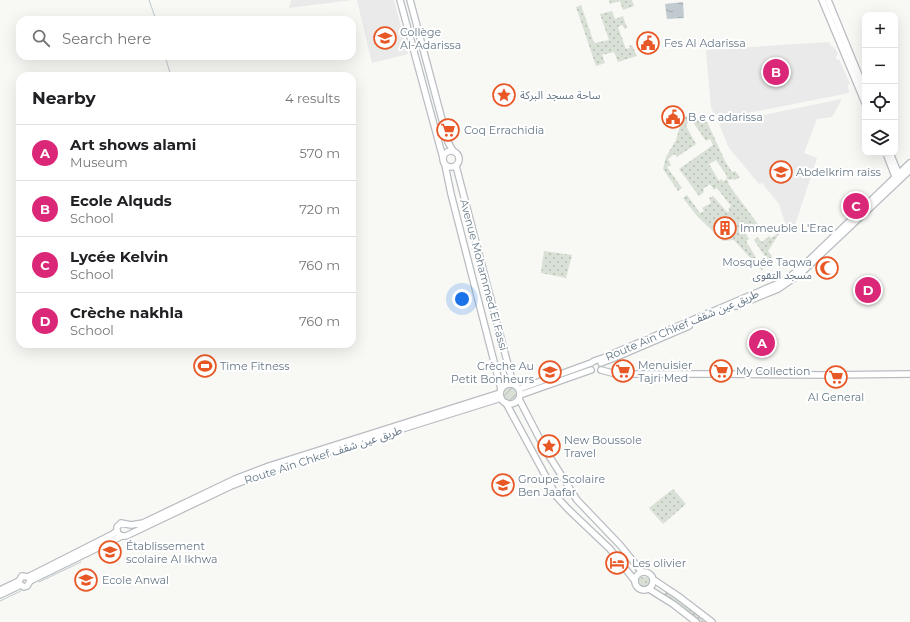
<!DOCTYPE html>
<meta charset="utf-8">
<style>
:root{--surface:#fff;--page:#f2f2f2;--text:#202124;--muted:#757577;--line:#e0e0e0;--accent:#db2777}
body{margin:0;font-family:Montserrat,"Noto Sans Arabic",sans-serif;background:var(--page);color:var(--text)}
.controls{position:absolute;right:12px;top:12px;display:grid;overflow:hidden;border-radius:8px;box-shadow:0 4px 16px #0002}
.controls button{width:36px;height:36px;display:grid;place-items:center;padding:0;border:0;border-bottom:1px solid var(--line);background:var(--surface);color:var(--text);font:20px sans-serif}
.you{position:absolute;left:462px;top:299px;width:14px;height:14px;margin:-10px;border:3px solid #fff;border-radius:50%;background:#1a73e8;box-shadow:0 0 0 6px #1a73e833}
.badge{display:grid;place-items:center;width:26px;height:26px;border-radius:50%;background:var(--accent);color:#fff;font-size:13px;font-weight:700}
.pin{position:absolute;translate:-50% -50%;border:2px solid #fff;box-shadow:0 1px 4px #0006}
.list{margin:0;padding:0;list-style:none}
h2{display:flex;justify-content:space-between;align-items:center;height:52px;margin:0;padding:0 16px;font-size:17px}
h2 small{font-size:13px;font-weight:400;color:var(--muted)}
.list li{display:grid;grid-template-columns:26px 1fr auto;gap:12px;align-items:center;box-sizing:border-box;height:56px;padding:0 16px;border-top:1px solid var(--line)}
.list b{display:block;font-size:15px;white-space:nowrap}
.list p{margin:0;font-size:13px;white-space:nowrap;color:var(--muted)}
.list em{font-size:13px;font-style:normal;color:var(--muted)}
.icon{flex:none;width:22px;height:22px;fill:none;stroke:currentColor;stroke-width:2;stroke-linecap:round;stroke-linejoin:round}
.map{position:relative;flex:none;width:910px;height:622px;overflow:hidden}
.search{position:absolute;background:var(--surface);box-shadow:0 4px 16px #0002;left:16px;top:16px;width:340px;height:44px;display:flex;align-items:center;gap:10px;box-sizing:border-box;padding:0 14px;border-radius:12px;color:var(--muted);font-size:15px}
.panel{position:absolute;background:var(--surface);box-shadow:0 4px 16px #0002;left:16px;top:72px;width:340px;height:276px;border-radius:12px}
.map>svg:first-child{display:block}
.built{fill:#e9eae9}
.grass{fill:url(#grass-dots);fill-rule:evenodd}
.garden{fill:url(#garden-furrows)}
.water{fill:url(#water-ripples)}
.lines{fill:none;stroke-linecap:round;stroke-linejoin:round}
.stream{stroke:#c0cacf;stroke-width:1}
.secondary-casing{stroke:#b8bdc2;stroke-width:8}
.secondary{stroke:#fff;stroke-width:5.5}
.labels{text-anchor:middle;stroke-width:4;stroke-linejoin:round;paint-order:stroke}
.poi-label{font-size:11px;fill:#667887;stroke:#fff;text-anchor:start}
.street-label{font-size:11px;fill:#667887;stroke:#fff}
</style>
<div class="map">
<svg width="910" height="622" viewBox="0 0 910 622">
<defs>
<pattern id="grass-dots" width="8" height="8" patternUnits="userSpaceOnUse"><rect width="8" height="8" fill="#d9e0d6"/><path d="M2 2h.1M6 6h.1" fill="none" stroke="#b4bab3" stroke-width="1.8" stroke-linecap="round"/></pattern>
<pattern id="garden-furrows" width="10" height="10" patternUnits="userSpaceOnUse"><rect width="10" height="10" fill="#d9e0d6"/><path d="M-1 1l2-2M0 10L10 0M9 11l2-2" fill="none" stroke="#b4bab3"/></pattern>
<pattern id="water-ripples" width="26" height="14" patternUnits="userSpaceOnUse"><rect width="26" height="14" fill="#c0cacf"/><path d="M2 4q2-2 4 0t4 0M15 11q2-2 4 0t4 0" fill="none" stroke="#a0a9ae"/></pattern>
</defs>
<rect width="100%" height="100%" fill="#f8f8f5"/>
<g class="built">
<path d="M 291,0 L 352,0 L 289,8 Z"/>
<path d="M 357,0 L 394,0 L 408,54 L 372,63 Z"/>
<path d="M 829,42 L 832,47 L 834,47 L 838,54 L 836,57 L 837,60 L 839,59 L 850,84 L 848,85 L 849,93 L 717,119 L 711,108 L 706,50 Z"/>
<path d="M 842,99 L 832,117 L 817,119 L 804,153 L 817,158 L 793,231 L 790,230 L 785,223 L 779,204 L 762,183 L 759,184 L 729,148 L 719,124 Z"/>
</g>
<g class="grass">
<path d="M 609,0 L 632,0 L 634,6 L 623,10 L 620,1 L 610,4 Z"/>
<path d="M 581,5 L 594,43 L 609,40 L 600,14 L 612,11 L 615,19 L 623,16 L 627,28 L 625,29 L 622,25 L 618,27 L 626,49 L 630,48 L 629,46 L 632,45 L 637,56 L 618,62 L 614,52 L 602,55 L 605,63 L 596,66 L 576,7 Z"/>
<path d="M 685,116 L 692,117 L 707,122 L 725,161 L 732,172 L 735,171 L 740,177 L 735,180 L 732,179 L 729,180 L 727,178 L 729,185 L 760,227 L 755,231 L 751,228 L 745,233 L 749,239 L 746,241 L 758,261 L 761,259 L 763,261 L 766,258 L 754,240 L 757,237 L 762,242 L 769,236 L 771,238 L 780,232 L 768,251 L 772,256 L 762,271 L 734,240 L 723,241 L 697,216 L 683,198 L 687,195 L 700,213 L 704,211 L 702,208 L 711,203 L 709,198 L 713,196 L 727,212 L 730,211 L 728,209 L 731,206 L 717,188 L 714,190 L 710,184 L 703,189 L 704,192 L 699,196 L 679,169 L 713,145 L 710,139 L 706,141 L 693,122 L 690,123 L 689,121 L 686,126 L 696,144 L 677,157 L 674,154 L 668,159 L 671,165 L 667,167 L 682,188 L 678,191 L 663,169 L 666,157 L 676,140 L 682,119 ZM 716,160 L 727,176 L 726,180 L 723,181 L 721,179 L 719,181 L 709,164 ZM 722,216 L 734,233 L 727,238 L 715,222 Z"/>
<path d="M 544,251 L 572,255 L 566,278 L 541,273 Z"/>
<path d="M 673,489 L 686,504 L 663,524 L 649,508 Z"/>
<circle cx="644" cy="582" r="5.5"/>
<path d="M 666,592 L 707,622 L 699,622 L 663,595 Z"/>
</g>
<circle class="garden" cx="510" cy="394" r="6"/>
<path class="water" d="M 683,2 L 684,18 L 667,19 L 665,4 Z"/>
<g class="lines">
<g class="stream">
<path d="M 149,0 L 156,20"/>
<path d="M 165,56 L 171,76"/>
<path d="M 39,582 L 81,562"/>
<path d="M 0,601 L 21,591"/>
</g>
<g class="secondary-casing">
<g id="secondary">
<path d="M 400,0 L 443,158"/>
<path d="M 410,0 L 448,142 L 453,151"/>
<path d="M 822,0 L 865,103"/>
<path d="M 828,0 L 865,90"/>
<circle cx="451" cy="159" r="8"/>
<path d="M 886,153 L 896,179"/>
<path d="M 890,153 L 899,175"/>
<path d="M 445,165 L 451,194 L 501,389"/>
<path d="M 456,166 L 513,384"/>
<path d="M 736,306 L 778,289 L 800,274 L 910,170"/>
<path d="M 601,363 L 619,356 L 689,326"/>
<path d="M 601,370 L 616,374 L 723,374 L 826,375 L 910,374"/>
<circle cx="510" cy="394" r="10"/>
<path d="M 519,389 L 591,363 L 594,361 L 603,358 L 784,281 L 801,268 L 910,163"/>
<path d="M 500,393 L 269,466 L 235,479 L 143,523 L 131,525 L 121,523 L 117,527 L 117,533 L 122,536 L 126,536 L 231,486 L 280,467 L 501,398"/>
<path d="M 520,395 L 591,370"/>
<path d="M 519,399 L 546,451 L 577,500 L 620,545 L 642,572"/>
<path d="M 506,403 L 557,497 L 568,509 L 610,549 L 635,581"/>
<circle cx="644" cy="581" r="9"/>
<path d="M 28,577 L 113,534 L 117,531"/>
<path d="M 654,580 L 678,596 L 712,622"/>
<path d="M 30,581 L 122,536"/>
<path d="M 21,585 L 24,587 L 27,586 L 30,581"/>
<path d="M 649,589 L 673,604 L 696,622"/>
<path d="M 0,590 L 19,581 L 22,576 L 28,577"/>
<path d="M 0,595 L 21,585"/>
</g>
</g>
<use href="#secondary" class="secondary"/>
</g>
<defs>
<g id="school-ring" transform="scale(1.15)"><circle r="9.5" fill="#fff" stroke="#e85826" stroke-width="1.5"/><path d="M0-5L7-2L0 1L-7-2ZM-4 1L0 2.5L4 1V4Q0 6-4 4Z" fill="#e85826"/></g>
<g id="civic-ring" transform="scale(1.15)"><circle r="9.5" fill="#fff" stroke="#e85826" stroke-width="1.5"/><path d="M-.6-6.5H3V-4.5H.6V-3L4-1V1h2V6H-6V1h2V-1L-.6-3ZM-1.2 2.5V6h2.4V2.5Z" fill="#e85826"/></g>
<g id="sight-ring" transform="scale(1.15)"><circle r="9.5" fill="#fff" stroke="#e85826" stroke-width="1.5"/><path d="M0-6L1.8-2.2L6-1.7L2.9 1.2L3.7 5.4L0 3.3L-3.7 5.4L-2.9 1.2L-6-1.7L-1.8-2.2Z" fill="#e85826"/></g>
<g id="supermarket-ring" transform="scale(1.15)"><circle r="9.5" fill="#fff" stroke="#e85826" stroke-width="1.5"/><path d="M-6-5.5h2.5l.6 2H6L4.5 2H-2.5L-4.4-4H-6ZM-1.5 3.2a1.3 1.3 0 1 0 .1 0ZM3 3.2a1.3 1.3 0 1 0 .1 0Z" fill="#e85826"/></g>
<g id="building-ring" transform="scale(1.15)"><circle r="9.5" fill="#fff" stroke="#e85826" stroke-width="1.5"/><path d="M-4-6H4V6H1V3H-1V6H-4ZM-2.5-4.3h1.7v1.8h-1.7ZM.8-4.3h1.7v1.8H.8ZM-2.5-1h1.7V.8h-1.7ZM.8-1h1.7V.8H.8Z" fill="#e85826"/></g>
<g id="mosque-ring" transform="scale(1.15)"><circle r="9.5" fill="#fff" stroke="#e85826" stroke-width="1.5"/><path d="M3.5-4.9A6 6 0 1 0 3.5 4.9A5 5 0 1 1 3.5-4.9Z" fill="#e85826"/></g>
<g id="stadium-ring" transform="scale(1.15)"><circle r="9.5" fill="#fff" stroke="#e85826" stroke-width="1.5"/><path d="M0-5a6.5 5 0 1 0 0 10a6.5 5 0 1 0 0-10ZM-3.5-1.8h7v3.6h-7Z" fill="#e85826"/></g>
<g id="hotel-ring" transform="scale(1.15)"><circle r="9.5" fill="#fff" stroke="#e85826" stroke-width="1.5"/><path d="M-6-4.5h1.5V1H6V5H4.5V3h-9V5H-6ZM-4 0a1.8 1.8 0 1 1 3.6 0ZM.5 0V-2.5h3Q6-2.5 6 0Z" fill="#e85826"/></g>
</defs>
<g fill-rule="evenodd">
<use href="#school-ring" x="385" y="38"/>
<use href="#civic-ring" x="648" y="43"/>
<use href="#sight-ring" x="504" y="95"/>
<use href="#civic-ring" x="673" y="117"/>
<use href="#supermarket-ring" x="448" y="130"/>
<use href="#school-ring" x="781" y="172"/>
<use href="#building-ring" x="725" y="228"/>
<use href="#mosque-ring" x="827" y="268"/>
<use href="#stadium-ring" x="205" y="366"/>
<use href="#supermarket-ring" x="623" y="371"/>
<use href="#supermarket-ring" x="721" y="371"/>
<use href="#school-ring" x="550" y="372"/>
<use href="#supermarket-ring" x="836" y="377"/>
<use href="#sight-ring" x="549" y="446"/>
<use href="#school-ring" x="503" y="485"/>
<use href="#school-ring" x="110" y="552"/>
<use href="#hotel-ring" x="617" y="563"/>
<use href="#school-ring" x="86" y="580"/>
</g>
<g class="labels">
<g class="poi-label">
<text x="400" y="36">Collège<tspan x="400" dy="13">Al-Adarissa</tspan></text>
<text x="664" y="47">Fes Al Adarissa</text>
<text x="520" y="99">ساحة مسجد البركة</text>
<text x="688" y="121">B e c adarissa</text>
<text x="464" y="134">Coq Errachidia</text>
<text x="796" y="176">Abdelkrim raiss</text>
<text x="740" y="232">Immeuble L'Erac</text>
<text x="812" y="266" text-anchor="end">Mosquée Taqwa<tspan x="812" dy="13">مسجد التقوى</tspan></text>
<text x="638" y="369">Menuisier<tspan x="638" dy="13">Tajri Med</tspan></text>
<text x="220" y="370">Time Fitness</text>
<text x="534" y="370" text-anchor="end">Crèche Au<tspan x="534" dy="13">Petit Bonheurs</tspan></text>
<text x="736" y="375">My Collection</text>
<text x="836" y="401" text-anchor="middle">Al General</text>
<text x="564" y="444">New Boussole<tspan x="564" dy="13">Travel</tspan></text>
<text x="518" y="483">Groupe Scolaire<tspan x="518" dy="13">Ben Jaafar</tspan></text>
<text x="126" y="550">Établissement<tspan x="126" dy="13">scolaire Al Ikhwa</tspan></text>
<text x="632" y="567">Les olivier</text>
<text x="102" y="584">Ecole Anwal</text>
</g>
<g class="street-label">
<text transform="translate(484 275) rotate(75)" y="4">Avenue Mohammed El Fassi</text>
<text transform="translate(682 325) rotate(-23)" y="4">Route Aïn Chkef طريق عين شقف</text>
<text transform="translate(323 455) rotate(-18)" y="4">Route Aïn Chkef طريق عين شقف</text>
</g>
</g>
</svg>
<div class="controls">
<button>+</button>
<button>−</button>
<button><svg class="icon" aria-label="locate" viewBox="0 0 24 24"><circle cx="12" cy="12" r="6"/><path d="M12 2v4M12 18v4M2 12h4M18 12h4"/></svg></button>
<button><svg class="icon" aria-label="layers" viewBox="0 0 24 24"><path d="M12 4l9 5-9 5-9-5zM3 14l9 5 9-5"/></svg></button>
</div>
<div class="you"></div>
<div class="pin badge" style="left:762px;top:343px">A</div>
<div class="pin badge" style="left:776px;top:72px">B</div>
<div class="pin badge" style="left:856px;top:206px">C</div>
<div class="pin badge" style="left:868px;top:290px">D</div>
<div class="search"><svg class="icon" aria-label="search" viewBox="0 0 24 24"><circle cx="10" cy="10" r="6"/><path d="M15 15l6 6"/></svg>Search here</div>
<section class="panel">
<h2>Nearby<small>4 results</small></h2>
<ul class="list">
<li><span class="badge">A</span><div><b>Art shows alami</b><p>Museum</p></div><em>570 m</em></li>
<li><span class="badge">B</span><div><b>Ecole Alquds</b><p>School</p></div><em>720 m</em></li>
<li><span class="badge">C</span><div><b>Lycée Kelvin</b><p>School</p></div><em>760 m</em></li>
<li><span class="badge">D</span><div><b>Crèche nakhla</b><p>School</p></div><em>760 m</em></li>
</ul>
</section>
</div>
